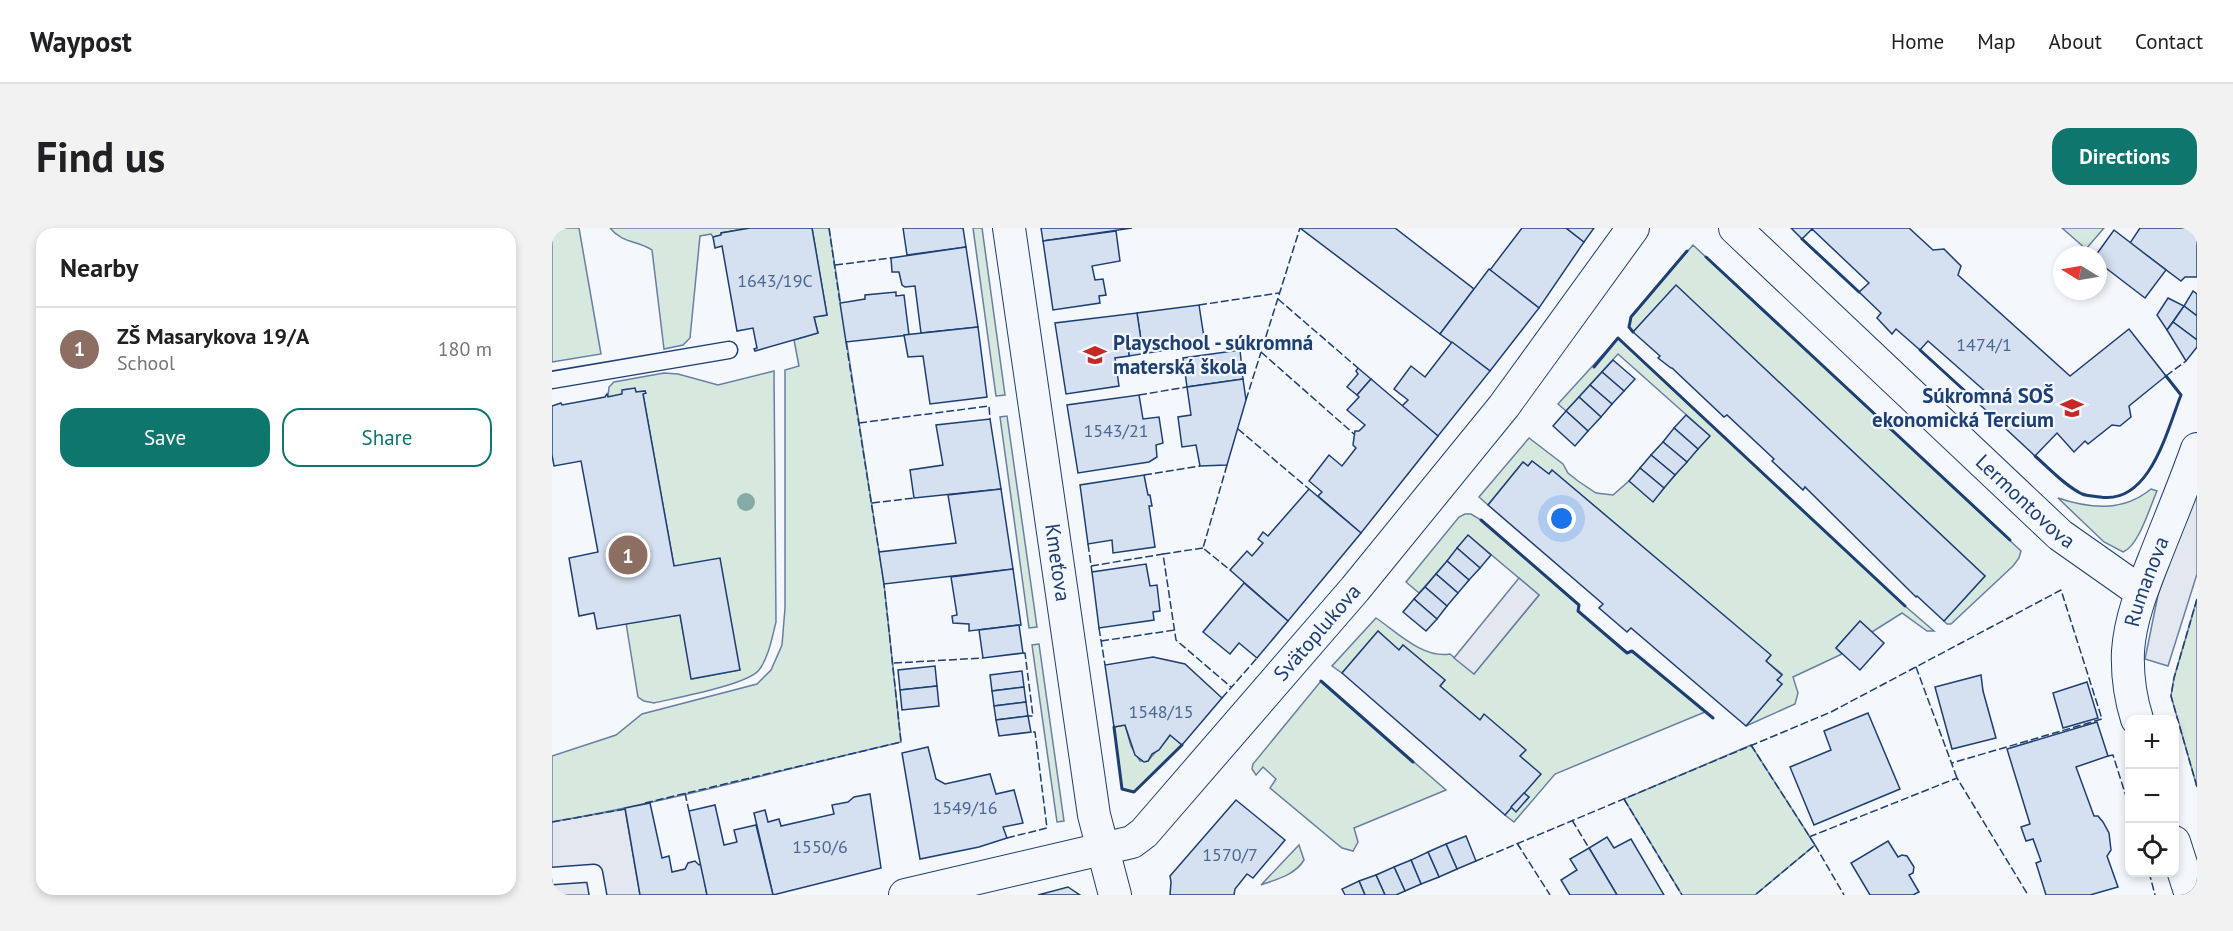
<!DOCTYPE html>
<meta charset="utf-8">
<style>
:root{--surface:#fff;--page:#f2f2f2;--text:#202124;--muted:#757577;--line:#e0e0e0;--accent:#0f766e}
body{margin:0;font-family:"PT Sans",sans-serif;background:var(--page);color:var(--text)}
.controls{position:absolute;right:18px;bottom:18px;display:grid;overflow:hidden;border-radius:12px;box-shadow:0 3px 9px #0003}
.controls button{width:54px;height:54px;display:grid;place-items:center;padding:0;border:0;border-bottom:2px solid var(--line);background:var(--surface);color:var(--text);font:30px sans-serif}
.compass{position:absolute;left:1501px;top:18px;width:54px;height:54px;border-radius:50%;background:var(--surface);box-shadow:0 3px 9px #0003;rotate:281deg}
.you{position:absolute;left:1010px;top:291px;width:21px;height:21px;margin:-15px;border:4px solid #fff;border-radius:50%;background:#1a73e8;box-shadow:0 0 0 9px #1a73e833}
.badge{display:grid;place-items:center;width:39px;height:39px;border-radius:50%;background:var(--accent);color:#fff;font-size:20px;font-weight:700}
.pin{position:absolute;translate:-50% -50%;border:3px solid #fff;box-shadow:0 2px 6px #0006}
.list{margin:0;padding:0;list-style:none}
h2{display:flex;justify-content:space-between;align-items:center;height:78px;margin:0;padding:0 24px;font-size:26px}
h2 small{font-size:20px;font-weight:400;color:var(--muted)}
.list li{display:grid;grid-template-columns:39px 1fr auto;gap:18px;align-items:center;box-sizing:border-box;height:84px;padding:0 24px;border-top:2px solid var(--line)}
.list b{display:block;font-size:22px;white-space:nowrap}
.list p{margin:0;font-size:20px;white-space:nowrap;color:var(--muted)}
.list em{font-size:20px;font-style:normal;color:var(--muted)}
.actions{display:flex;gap:12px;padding:18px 24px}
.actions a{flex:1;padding:14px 0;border:2px solid var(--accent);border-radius:18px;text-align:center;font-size:21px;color:var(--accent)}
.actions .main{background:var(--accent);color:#fff}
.icon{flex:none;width:33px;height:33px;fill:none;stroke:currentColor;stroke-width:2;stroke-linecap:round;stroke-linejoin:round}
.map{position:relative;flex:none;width:1645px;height:667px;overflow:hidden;border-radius:18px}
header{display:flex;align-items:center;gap:36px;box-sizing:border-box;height:84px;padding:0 30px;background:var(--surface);border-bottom:2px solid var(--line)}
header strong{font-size:28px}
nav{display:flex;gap:33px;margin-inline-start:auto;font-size:21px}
.intro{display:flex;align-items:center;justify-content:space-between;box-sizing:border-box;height:144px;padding:0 36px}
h1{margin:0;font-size:42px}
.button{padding:15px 27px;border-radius:18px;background:var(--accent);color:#fff;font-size:21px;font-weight:700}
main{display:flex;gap:36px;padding:0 36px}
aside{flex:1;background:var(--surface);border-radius:18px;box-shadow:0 3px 9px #0003}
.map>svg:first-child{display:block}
.green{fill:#d7e8df;stroke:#687fa3;stroke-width:1.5}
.parking{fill:#e3e8f0;stroke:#687fa3;stroke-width:1.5}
.building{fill:#d5e0f0;stroke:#1d3f73;stroke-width:1.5}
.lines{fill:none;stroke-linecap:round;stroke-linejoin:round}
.service-casing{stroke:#1d3f73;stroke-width:19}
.minor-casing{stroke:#1d3f73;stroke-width:34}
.service{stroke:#f4f7fb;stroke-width:16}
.minor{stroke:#f4f7fb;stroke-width:32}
.fence{stroke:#1d3f73;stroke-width:1.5;stroke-dasharray:8 3;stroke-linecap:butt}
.wall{stroke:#1d3f73;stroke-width:3}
.tree{fill:#86aba6}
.labels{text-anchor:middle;stroke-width:4.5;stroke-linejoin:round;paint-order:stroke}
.number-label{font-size:18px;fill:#4b6792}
.poi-label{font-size:21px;font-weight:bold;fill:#1d3f73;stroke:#f4f7fb;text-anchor:start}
.street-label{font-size:21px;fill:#1d3f73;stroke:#f4f7fb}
</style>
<header>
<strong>Waypost</strong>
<nav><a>Home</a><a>Map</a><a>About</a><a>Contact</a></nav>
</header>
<div class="intro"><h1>Find us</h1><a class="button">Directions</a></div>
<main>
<aside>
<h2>Nearby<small></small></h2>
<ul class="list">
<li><span class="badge" style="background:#8d6e63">1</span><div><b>ZŠ Masarykova 19/A</b><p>School</p></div><em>180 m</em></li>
</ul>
<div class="actions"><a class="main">Save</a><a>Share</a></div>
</aside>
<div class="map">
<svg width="1645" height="667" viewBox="0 0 1645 667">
<rect width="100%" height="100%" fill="#f4f7fb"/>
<g class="green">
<path d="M 0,0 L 27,0 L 49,126 L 0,134 Z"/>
<path d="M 58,0 L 198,0 L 169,5 L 169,7 L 161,9 L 159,6 L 148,8 L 138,110 L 131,117 L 112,121 L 100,22 C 85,12 71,16 58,0 Z"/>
<path d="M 260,0 L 277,0 L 332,356 L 349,514 C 233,541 116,574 0,594 L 0,528 L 64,507 L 90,486 L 205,456 L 219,442 L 230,417 L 233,380 L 233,142 L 247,138 L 242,112 L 266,105 L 262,89 L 275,87 Z"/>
<path d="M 421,0 L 430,0 L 453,167 L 444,168 Z"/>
<path d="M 1510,0 L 1552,0 L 1534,21 Z"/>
<path d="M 1141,17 L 1469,323 L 1467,330 L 1461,338 L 1399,396 L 1395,396 L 1392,393 L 1433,348 L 1124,58 L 1081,104 L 1077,99 L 1079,89 Z"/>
<path d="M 1066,110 L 1353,378 L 1382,403 L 1375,403 L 1350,385 L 1320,404 L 1308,393 L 1284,420 L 1290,426 L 1241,449 L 1246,465 L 1243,476 L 1194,498 L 1230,456 L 1225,452 L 1230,446 L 1214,433 L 1218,428 L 1000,242 L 997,246 L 980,233 L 976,238 L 971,234 L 936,277 L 927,269 L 977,210 L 1011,236 L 1016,245 L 1026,253 L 1044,265 L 1061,267 L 1077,253 L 1101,273 L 1157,207 L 1066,126 L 1014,183 L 1006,176 Z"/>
<path d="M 222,143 L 224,394 C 220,409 217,429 207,442 C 195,457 123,470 102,475 L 92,473 L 86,469 L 74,395 L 128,387 L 140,451 L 188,442 L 122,338 L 91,166 L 93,163 L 84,164 L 83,161 L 70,166 L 56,169 L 57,159 L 62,154 L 112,145 L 126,146 L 166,157 Z"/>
<path d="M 455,188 L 485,399 L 477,400 L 448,189 Z"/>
<path d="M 1599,261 L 1605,263 C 1598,278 1587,318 1571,324 L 1552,314 L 1506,270 C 1539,281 1571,284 1599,261 Z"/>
<path d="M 913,286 L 919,286 L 929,292 L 1027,377 L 1026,383 L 1075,424 L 1080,423 L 1153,484 L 1003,546 L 962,594 L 953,587 L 959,579 L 964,583 L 977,569 L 972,565 L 968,528 L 973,522 L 932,487 L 928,492 L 888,458 L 893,452 L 851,417 L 847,422 L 826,403 L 790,445 L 780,438 L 824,390 C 845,404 871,431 898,426 L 922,446 L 987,367 L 917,308 L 867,365 L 854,354 L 907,289 Z"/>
<path d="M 1645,371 L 1645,559 L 1619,468 L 1622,450 Z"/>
<path d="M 487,416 L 512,593 L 505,594 L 480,417 Z"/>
<path d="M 769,453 L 894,562 L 802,600 L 806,614 L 801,623 L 790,620 L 718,560 L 724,551 L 711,539 L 704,547 L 700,541 L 701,536 Z"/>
<path d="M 573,497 L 579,518 L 588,533 L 596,533 C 603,524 611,517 618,507 L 630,517 L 582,564 L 570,561 L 562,499 Z"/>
<path d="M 1199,517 L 1263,617 L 1203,667 L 1130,667 L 1072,571 Z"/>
<path d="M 747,617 L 752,632 C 743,647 725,651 709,657 Z"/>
</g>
<g class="parking">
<path d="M 1645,253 L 1645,346 L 1616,438 L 1593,431 L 1606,367 Z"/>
<path d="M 967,350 L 987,367 L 922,446 L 902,430 Z"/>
<path d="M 73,581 L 88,667 L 0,667 L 0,594 Z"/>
</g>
<g class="building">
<path d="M 198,0 L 260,0 L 275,87 L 262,89 L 266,105 L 203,123 L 202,121 L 205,120 L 201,100 L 185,103 L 170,18 L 163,20 L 161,9 L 169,7 L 169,5 Z"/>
<path d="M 351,0 L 411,0 L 414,19 L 355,27 Z"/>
<path d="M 489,0 L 580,0 L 491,13 Z"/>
<path d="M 748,0 L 843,0 L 922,61 L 888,106 Z"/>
<path d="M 970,0 L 1014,0 L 1032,14 L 987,80 L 938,42 Z"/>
<path d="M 1014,0 L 1042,0 L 1032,14 Z"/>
<path d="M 1239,0 L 1357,0 L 1381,22 L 1392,21 L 1409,38 L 1406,47 L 1518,148 L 1577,101 L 1614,148 L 1577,178 L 1579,189 L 1568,198 L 1560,197 L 1536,216 L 1533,213 L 1522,224 L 1505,205 L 1483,228 L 1425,174 L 1434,164 L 1376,113 L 1368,122 L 1344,101 L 1340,106 L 1325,90 L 1329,85 L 1307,64 L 1317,55 L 1260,1 L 1250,11 Z"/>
<path d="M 1588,0 L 1645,0 L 1645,49 L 1633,49 L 1629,53 L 1578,15 Z"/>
<path d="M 1562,2 L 1614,42 L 1593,70 L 1546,34 L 1546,27 L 1544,27 Z"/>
<path d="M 564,3 L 568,33 L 540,38 L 543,52 L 551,51 L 554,67 L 547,68 L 548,75 L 501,82 L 491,13 Z"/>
<path d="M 414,19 L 426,99 L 369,105 L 363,58 L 353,59 L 350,57 L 347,44 L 340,44 L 339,30 Z"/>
<path d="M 937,41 L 987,80 L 938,143 L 888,106 Z"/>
<path d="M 1124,57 L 1433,348 L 1392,393 L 1365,368 L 1364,369 L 1253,259 L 1251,262 L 1220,233 L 1222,231 L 1175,187 L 1172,189 L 1120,140 L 1119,140 L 1106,130 L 1108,128 L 1081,104 Z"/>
<path d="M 1641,63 L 1645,66 L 1645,88 L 1632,78 Z"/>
<path d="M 344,64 L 344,68 L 352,67 L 357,107 L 294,114 L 288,75 L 313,71 L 313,67 Z"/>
<path d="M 1616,70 L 1632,78 L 1615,102 L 1605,87 Z"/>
<path d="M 647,77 L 653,116 L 577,128 L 576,115 L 589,112 L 585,85 Z"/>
<path d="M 1632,78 L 1645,88 L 1645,112 L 1621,94 Z"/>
<path d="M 585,85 L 589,112 L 576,115 L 577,128 L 563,130 L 567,158 L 514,166 L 503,95 Z"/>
<path d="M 1621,94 L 1645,112 L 1645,119 L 1634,133 L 1615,102 Z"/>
<path d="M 426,99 L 435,169 L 378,176 L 371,128 L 356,129 L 352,107 Z"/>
<path d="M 900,114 L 938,143 L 886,208 L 850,178 L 856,172 L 842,161 L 859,138 L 873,149 Z"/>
<path d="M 688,122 L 691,151 L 635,159 L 631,130 Z"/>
<path d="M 1061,132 L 1083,151 L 1072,163 L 1050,144 Z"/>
<path d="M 806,140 L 819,151 L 805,167 L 795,159 L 806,146 L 804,143 Z"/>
<path d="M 1050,144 L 1072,163 L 1060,176 L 1038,157 Z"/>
<path d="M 691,151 L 694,172 L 675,237 L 648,238 L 644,217 L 630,219 L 626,189 L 639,187 L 635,159 Z"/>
<path d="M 819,151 L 886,208 L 809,305 L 766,268 L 770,264 L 757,253 L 777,227 L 790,238 L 804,220 L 801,217 L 803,203 L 807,203 L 813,197 L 795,182 L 807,169 L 805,167 Z"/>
<path d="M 1038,157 L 1060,176 L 1049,189 L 1027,169 Z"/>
<path d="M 83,160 L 84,164 L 93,163 L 94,165 L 91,166 L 122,338 L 168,330 L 188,442 L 139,451 L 128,387 L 45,401 L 42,385 L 27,388 L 17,330 L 46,324 L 29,233 L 2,238 L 0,227 L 0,178 L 9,175 L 10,177 L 53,169 L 55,166 L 56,169 L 70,166 L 70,162 Z"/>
<path d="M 587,167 L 591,191 L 607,189 L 611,215 L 604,217 L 605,229 L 597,234 L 526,245 L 515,177 Z"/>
<path d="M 1027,169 L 1049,189 L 1036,203 L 1014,183 Z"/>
<path d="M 1014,183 L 1036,203 L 1023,218 L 1001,198 Z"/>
<path d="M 1134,187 L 1158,208 L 1146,221 L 1122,200 Z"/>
<path d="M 438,191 L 449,261 L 362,270 L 358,242 L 391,237 L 384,197 Z"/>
<path d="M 1122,200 L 1146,221 L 1135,234 L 1111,214 Z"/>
<path d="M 1111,214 L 1135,234 L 1123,247 L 1099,227 Z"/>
<path d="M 1099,227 L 1123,247 L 1112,260 L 1088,240 Z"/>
<path d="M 980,233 L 997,246 L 1000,242 L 1219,427 L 1214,433 L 1230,447 L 1225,452 L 1230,456 L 1194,498 L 1079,400 L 1075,404 L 1047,380 L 1051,376 L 936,277 L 971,234 L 976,238 Z"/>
<path d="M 1088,240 L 1112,260 L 1101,274 L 1077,253 Z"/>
<path d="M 592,247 L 596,267 L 598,267 L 600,278 L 597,278 L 603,319 L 561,325 L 560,312 L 536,316 L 528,257 Z"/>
<path d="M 449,261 L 461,341 L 332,356 L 327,324 L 404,315 L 396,267 Z"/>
<path d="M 757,261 L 809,305 L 736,393 L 678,342 L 695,323 L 700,328 L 711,315 L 706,311 L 711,304 L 716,308 Z"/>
<path d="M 916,307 L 939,327 L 928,340 L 905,320 Z"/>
<path d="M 905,320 L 928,340 L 917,352 L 895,333 Z"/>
<path d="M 895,333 L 917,352 L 906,365 L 884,346 Z"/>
<path d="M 594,336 L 598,358 L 605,357 L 608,383 L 601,384 L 602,392 L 547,400 L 540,344 Z"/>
<path d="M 461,341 L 469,397 L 417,403 L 417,396 L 401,395 L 400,388 L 405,387 L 399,349 Z"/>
<path d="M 884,346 L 906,365 L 895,378 L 873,359 Z"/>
<path d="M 692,355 L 736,393 L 705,430 L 687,415 L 678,426 L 651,404 Z"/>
<path d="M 873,359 L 895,378 L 885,391 L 862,371 Z"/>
<path d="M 862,371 L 885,391 L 874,403 L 851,384 Z"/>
<path d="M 1308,393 L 1332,415 L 1308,442 L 1284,420 Z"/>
<path d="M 467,397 L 471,425 L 431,430 L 427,402 Z"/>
<path d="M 826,403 L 847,422 L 851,417 L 893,452 L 888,458 L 928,492 L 932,486 L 974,522 L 968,528 L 989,546 L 953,587 L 790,445 Z"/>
<path d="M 601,429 L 633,436 L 670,470 L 630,517 L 618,507 L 607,522 L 600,526 L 596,533 L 592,534 L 583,527 L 573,497 L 562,499 L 553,437 Z"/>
<path d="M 383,438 L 385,458 L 348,462 L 346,442 Z"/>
<path d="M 470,443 L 472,459 L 440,463 L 438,447 Z"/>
<path d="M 1429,447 L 1431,463 L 1444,510 L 1400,521 L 1383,459 Z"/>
<path d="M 1535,454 L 1546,490 L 1511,500 L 1501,465 Z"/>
<path d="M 385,458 L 387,478 L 350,482 L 348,462 Z"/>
<path d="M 472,459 L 474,474 L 442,478 L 440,463 Z"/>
<path d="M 474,474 L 476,488 L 444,492 L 442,478 Z"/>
<path d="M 1316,485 L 1348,561 L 1262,597 L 1238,539 L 1279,522 L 1272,503 Z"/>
<path d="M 476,488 L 479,504 L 447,508 L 444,492 Z"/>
<path d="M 1545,494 L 1556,528 L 1524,539 L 1542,588 L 1546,588 L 1551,594 L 1557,605 L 1559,622 L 1555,628 L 1566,659 L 1538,667 L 1494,667 L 1484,635 L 1489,633 L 1481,611 L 1474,613 L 1469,599 L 1478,596 L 1455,521 Z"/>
<path d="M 376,519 L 384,551 L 393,556 L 438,546 L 444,566 L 462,562 L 471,595 L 451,599 L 455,610 L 427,619 L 368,631 L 350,525 Z"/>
<path d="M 972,565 L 977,569 L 964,584 L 959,579 Z"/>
<path d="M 318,566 L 329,640 L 221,667 L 202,585 L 213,582 L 216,594 L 227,591 L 229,598 L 282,586 L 280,577 L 296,574 L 302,569 Z"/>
<path d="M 684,572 L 733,612 L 701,650 L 695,646 L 683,661 L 682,667 L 618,667 L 619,654 L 618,648 Z"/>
<path d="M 98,575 L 110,630 L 117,628 L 120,644 L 133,641 L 136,635 L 143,633 L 147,637 L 150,636 L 155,667 L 88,667 L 73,580 Z"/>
<path d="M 163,577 L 172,617 L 185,614 L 182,602 L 204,597 L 221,667 L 155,667 L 137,583 Z"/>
<path d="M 914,608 L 924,633 L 905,641 L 894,616 Z"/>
<path d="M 1055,609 L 1062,620 L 1079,611 L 1112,667 L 1065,667 L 1037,620 Z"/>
<path d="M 1336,613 L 1346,629 L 1350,627 L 1355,628 L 1362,639 L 1361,645 L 1357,647 L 1367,664 L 1361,667 L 1318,667 L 1299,635 Z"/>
<path d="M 894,616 L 905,641 L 887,649 L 876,624 Z"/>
<path d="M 1037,620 L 1065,667 L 1018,667 L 1009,652 L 1025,642 L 1018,631 Z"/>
<path d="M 876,624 L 887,649 L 869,656 L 859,632 Z"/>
<path d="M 859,632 L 869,656 L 853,663 L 842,639 Z"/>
<path d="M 842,639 L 853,663 L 844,667 L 833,667 L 824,647 Z"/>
<path d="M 824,647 L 833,667 L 813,667 L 807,653 Z"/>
<path d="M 807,653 L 813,667 L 793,667 L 790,661 Z"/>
<path d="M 516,659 L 528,667 L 486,667 Z"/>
</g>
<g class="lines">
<g class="service-casing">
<g id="service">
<path d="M 0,152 L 177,122"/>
<path d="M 0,648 L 42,645 L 46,667"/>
</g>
</g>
<g class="minor-casing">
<g id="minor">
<path id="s1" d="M 457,0 L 542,587 L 563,667"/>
<path id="s2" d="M 1183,0 L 1508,307 L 1589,364"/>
<path id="s3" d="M 1585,491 C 1578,469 1575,447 1576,423 C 1578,391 1591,359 1603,329 C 1617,293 1632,258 1645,221"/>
<path d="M 1622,614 L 1639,667"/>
<path id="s4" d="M 353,667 L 580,614 L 592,605 L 803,361 L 952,178 L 1081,0"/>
</g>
</g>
<use href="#service" class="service"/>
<use href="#minor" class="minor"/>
<g class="fence">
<path d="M 277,0 L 288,75"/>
<path d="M 283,37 L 339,30"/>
<path d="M 726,71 L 806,140"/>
<path d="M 647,77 L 727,65"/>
<path d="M 294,114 L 327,324"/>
<path d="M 709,124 L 802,206"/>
<path d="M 1614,148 L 1634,133"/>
<path d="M 587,167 L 635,159"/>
<path d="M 694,172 L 748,0"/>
<path d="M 307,195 L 437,178 L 438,191"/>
<path d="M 686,201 L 757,261"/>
<path d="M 675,237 L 651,320 L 678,342"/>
<path d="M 592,247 L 648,238"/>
<path d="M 320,275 L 362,270"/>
<path d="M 536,316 L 540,344"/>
<path d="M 651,320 L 611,326 L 624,412 L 679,459"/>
<path d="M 539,338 L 611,326"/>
<path d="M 1645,371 L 1622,450 L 1619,468 L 1645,559"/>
<path d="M 547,400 L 553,437"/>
<path d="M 549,413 L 623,402"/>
<path d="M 471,425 L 473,425 L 481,488 L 476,488"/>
<path d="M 342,435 L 431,430"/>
<path d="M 1364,439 L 1405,550"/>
<path d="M 670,470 L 705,430"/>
<path d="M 1199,517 L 1263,617 L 1203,667"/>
<path d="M 1556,528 L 1561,527 L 1578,581"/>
<path d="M 133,565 L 137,583"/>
<path d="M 1072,571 L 1130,667"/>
<path d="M 93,575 L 349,514 L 332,356"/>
<path d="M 1020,592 L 1037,620"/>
<path d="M 0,594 L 73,581"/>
<path d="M 1257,609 L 1405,550 L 1476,667"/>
<path d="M 455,610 L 495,600 L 483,504 L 479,504"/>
<path d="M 965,615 L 998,667"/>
<path d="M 1263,617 L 1292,667"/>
<path d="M 924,633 L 1279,484 L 1509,362 L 1550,491 L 1400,535"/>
<path d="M 1597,644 L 1603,667"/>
</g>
<g class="wall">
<path d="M 1250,11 L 1307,64"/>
<path d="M 1154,29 L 1458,312"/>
<path d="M 1081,104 L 1077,99 L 1079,89 L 1135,23"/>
<path d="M 1368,122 L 1425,174"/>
<path d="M 1042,139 L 1066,110 L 1353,378"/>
<path d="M 1483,228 C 1498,241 1512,257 1530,266 C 1535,268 1542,268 1548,269 C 1598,277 1615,202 1629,167 L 1614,148"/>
<path d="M 929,292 L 1027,377 L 1026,383 L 1075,425 L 1080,423 L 1161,490"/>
<path d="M 769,453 L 861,534"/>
<path d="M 562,499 L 570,561 L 582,564 L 630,517"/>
</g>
</g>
<circle class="tree" cx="194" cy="274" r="9"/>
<defs>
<g id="school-bare" transform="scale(1.8)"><path d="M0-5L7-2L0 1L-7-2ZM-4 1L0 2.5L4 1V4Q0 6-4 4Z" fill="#c62828" stroke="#f4f7fb" stroke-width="2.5" paint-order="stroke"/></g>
</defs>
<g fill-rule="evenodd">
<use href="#school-bare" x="543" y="127"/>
<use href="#school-bare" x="1520" y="180"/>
</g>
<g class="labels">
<g class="number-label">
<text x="223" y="59">1643/19C</text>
<text x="1432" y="123">1474/1</text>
<text x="564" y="209">1543/21</text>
<text x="609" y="490">1548/15</text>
<text x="413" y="586">1549/16</text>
<text x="268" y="625">1550/6</text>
<text x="678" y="633">1570/7</text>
</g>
<g class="poi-label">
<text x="561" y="122">Playschool - súkromná<tspan x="561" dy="24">materská škola</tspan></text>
<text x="1502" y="175" text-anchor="end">Súkromná SOŠ<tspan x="1502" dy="24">ekonomická Tercium</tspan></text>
</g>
<g class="street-label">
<text dy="7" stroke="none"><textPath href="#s2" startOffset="399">Lermontovova</textPath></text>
<text dy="7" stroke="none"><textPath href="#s1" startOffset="338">Kmeťova</textPath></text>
<text dy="7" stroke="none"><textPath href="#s3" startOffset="141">Rumanova</textPath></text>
<text dy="7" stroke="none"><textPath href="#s4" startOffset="513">Svätoplukova</textPath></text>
</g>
</g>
</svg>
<div class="controls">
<button>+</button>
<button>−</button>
<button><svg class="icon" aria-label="locate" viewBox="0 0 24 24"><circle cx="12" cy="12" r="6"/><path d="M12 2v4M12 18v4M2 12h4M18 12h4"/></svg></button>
</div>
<svg class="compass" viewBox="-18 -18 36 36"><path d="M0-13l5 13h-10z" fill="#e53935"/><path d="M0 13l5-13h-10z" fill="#757577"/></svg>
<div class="you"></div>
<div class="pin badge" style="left:76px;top:327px;background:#8d6e63">1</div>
</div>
</main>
